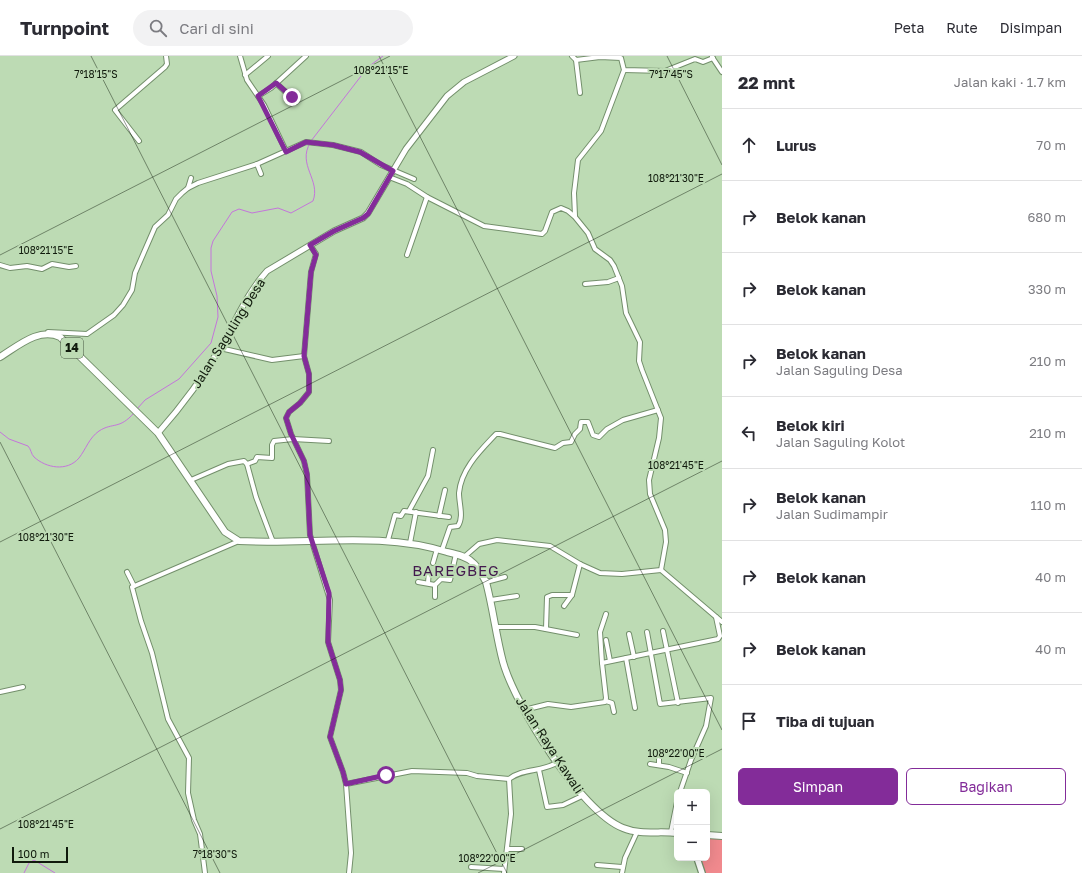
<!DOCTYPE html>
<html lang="id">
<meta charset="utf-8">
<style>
:root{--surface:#fff;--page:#f2f2f3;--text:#2b2b33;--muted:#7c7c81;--line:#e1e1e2;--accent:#832c99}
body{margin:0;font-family:"Golos Text",sans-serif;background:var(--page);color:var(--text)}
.controls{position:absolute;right:12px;bottom:12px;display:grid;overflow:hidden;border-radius:6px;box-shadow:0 4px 16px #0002}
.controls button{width:36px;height:36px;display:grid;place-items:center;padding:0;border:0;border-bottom:1px solid var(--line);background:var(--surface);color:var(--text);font:20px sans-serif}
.scale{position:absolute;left:12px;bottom:10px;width:56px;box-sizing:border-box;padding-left:4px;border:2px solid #101a0c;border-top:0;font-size:11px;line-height:14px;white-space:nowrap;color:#101a0c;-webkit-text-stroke:3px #bddbb4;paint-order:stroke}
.stop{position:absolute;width:12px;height:12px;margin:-9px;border:3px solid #832c99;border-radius:50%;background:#fff}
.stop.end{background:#832c99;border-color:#fff;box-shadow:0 1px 4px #0008}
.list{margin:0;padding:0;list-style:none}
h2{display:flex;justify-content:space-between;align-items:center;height:52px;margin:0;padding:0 16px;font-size:17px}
h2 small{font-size:13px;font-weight:400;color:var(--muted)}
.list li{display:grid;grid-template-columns:26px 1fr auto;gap:12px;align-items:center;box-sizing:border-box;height:72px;padding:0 16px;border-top:1px solid var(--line)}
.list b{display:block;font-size:15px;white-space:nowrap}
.list p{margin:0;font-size:13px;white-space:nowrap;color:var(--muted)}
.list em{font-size:13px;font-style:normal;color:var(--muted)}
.actions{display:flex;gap:8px;padding:12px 16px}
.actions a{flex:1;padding:9px 0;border:1px solid var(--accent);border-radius:6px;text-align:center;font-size:14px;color:var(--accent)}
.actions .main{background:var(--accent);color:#fff}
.icon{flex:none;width:22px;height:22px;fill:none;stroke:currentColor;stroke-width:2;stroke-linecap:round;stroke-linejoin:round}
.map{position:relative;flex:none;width:722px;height:817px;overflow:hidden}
header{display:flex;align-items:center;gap:24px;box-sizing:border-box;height:56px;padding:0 20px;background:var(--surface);border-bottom:1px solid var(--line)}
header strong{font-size:19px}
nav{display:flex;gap:22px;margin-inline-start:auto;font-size:14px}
.search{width:280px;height:36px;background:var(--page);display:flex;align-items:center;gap:10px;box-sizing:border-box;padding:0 14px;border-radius:22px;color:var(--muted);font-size:15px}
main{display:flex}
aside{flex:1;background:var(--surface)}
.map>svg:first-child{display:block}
.green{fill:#f18a8e}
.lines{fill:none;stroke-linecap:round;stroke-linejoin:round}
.stream{stroke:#c475db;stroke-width:1}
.minor-casing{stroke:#738f6b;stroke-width:6}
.tertiary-casing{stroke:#738f6b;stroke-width:7}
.secondary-casing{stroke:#738f6b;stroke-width:8}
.trunk-casing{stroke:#738f6b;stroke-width:8}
.minor{stroke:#fff;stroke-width:4}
.tertiary{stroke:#fff;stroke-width:5}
.secondary{stroke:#fff;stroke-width:5.5}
.trunk{stroke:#fff;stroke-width:6}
.route{stroke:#832c99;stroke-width:5}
.ticks{fill:none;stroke:#101a0c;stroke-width:1;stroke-opacity:0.45}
.labels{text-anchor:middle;stroke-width:4;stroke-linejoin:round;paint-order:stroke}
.shield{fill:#bddbb4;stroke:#44543e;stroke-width:1}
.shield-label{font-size:12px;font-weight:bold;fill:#101a0c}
.street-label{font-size:13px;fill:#101a0c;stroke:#bddbb4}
.quarter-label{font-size:15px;letter-spacing:1px;fill:#431a4e;stroke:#bddbb4}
.ticks-label{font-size:10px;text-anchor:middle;fill:#101a0c;stroke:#bddbb4;stroke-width:4;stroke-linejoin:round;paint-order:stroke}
</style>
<header>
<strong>Turnpoint</strong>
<div class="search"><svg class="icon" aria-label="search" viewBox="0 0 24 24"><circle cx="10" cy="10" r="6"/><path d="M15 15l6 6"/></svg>Cari di sini</div>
<nav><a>Peta</a><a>Rute</a><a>Disimpan</a></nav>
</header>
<main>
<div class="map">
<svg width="722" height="817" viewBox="0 0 722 817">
<rect width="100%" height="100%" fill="#bddbb4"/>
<path class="green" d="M 707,782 L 722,782 L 722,817 L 704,817 L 700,802 L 707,802 Z"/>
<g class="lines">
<g class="stream">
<path d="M 311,85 L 368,11 L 383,0"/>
<path d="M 137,353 L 145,344 L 179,323 L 211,287 L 218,261 L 217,240 L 211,215 L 211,192 L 213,185 L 232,156 L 239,153 L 252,157 L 278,152 L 291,157 L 313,145 C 321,124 297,109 310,87"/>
<path d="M 0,376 L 9,383 L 28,390 C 31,393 31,398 34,401 C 46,412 67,416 79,402 C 86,393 89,382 99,375 C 113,366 119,374 134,357"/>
<path d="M 24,817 L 29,807 L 34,804 L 55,817"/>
</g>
<g class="minor-casing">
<g id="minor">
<path d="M 240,0 L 247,24 L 264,49 L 286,95"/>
<path d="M 572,0 L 576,4 L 600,1 L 621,2 L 624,14 L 665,15 L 695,3 L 703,6 L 713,2"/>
<path d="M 712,1 L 722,16"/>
<path d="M 576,4 L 580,37"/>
<path d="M 245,19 L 268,0"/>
<path d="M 276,27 L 296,46"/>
<path d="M 258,40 L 271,32 L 306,0"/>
<path d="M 139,85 L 115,54 L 165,11 L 167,8 L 166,0"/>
<path d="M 257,108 L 261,118"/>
<path d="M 389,121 L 407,128 L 427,141 L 484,170 L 542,178 L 545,175 L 552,156 L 561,152 L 568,155 L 575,161 L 588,177 L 595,193 L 610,204 L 614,210 L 622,230 L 626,257 L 640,286 L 639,305 L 642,314 L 661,362 L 659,382 L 649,424 L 650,438 L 665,474 L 666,486 L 661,514 L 622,518 L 600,517 L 580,508 L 550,490 L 497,484 L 479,488 L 464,501"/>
<path d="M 188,132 L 191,122"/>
<path d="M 575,160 L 574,137 L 578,104 L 601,75 L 624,14"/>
<path d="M 310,189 L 316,198 L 311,216 L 304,300 L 309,318 L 309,336 L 300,347 L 289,356 L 286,362 L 291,378 L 304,405 L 307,419 L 310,479 L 330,544 L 328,586 L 340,624 L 341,634 L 330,681 L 343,716 L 346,728 L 351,797 L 349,817"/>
<path d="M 407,199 L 427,141"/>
<path d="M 0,209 L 10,212 L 27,210 L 42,213 L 52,208 L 69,211 L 76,210"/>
<path d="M 585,228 L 608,226 L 619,222"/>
<path d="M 48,276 L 87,278 L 114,259 L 123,249 L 132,234 L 135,217 L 155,171 L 168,159 L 176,143 L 182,137 L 188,132 L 198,127 L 257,108 L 306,86 L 333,89 L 361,96 L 381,109 L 414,123"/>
<path d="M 220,292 L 272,304 L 304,300"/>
<path d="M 247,408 L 255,405 L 257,401 L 272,402 L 272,389 L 274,385 L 293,383 L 329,385"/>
<path d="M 191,424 L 228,408 L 244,405 L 247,408 L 256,441 L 273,486"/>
<path d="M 409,455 L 428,420 L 433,394"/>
<path d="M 439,460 L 445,434"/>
<path d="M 388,484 L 395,459 L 401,460 L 404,455 L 449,461"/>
<path d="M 410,487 L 416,456"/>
<path d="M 442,494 L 450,471 L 458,470 C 464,461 459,448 459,437 C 461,413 480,395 496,378 L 500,378 L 555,392 L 563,387 L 571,386 L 575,378 L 580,373 L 581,366 L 588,366 L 593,379 L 599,381 L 607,373 L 623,364 L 658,354"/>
<path d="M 433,507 L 437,493"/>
<path d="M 661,514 L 722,566"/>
<path d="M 127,516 L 134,530"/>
<path d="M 418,526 L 435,529 L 441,523 L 450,524 L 456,498"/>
<path d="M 486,526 L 505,521"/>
<path d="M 428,527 L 429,514"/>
<path d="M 435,541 L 435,529"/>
<path d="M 491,544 L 517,540"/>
<path d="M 564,550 L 572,539 L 580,508"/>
<path d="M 496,571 L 535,571 L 577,579"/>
<path d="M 546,573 L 547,541 L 552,539 L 572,539"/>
<path d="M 663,575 L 678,647"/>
<path d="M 647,576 L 660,648 L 711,642 L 706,670 L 691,704 L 680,736"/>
<path d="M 629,578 L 634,601"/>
<path d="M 606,584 L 610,605"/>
<path d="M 626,602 L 635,652"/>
<path d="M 602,607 L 600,576 L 606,558"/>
<path d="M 0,636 L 23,631"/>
<path d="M 606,645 L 612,647 L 614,656"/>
<path d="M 524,654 L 548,648 L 571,651 L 605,646 L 606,642 L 602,607 L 718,583 L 720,580 L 716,561"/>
<path d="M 650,708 L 669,711 L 687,717"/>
<path d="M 659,709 L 659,698"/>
<path d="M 539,714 L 547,751 L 563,749 L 582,740"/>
<path d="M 346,728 L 412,715 L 467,717 L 477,720 L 509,723"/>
<path d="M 671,776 L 677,746"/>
<path d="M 507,793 L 522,793"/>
<path d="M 597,809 L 622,811"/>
<path d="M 471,811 L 504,813"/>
<path d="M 205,817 L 200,778 L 194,764 L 188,737 L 189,702 L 168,663 L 152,597 L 141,565 L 132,531 L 239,485"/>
<path d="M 504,817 L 511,758 L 509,723 C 523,712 543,716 558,706"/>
<path d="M 622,817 L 625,802 L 637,776"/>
</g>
</g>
<g class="tertiary-casing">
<path id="tertiary" d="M 158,377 C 182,350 203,322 221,290 C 236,265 247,237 267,215 L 334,175 L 363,162 L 368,157 L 406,93 L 447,40 L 464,26 L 514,0"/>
</g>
<g class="secondary-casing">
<path id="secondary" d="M 697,802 L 702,817"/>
</g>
<g class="trunk-casing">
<g id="trunk">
<path d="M 0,301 C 18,290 39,271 60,281 L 158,377 L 225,476 L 239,485 C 308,489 380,475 447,496 C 456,498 466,500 472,506 C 479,511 482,519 486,526 C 493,552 496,580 503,606 C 515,649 581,756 623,772 C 640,779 660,775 677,777"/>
<path d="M 707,779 L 722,780"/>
</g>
</g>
<use href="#minor" class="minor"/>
<use href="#tertiary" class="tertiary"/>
<use href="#secondary" class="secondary"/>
<use href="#trunk" class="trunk"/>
</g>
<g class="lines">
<path class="route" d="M 292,41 L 276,27 L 258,40 L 286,96 L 306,86 L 333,89 L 360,96 L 393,115 L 368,158 L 363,162 L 334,175 L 310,189 L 316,199 L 311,216 L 304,300 L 309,318 L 309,336 L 300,347 L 289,356 L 286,362 L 291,378 L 304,405 L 307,418 L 310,479 L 329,537 L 328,586 L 340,624 L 341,634 L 330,681 L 343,716 L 346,728 L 386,719"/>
</g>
<path class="ticks" d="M 91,0 L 507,817M 379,0 L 722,674M 667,0 L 722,109M 0,199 L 390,0M 0,386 L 220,817M 0,486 L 722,118M 0,773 L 722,405M 478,817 L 722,693"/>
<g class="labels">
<rect class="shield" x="61" y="282" width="22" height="20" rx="3"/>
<g class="shield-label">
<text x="72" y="296">14</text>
</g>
<g class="street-label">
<text transform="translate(228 277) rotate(-58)" y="5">Jalan Saguling Desa</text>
<text transform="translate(550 689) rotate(57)" y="5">Jalan Raya Kawali</text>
</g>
<g class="quarter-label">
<text x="456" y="520">BAREGBEG</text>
</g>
</g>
<g class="ticks-label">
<text x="381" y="18">108°21'15"E</text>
<text x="96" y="22">7°18'15"S</text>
<text x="671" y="22">7°17'45"S</text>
<text x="676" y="126">108°21'30"E</text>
<text x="46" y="198">108°21'15"E</text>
<text x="676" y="413">108°21'45"E</text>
<text x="46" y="485">108°21'30"E</text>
<text x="676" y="701">108°22'00"E</text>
<text x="46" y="772">108°21'45"E</text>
<text x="215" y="802">7°18'30"S</text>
<text x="487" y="806">108°22'00"E</text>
</g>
</svg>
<div class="controls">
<button>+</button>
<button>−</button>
</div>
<div class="scale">100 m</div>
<div class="stop" style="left:386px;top:719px"></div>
<div class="stop end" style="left:292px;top:41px"></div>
</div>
<aside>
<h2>22 mnt<small>Jalan kaki · 1.7 km</small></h2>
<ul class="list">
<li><svg class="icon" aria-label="ahead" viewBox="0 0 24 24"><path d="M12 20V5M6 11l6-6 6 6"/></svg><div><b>Lurus</b></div><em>70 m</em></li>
<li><svg class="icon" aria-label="right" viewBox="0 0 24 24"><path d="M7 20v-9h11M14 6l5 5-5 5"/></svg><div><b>Belok kanan</b></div><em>680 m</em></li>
<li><svg class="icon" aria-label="right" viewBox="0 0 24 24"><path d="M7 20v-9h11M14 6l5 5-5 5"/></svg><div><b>Belok kanan</b></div><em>330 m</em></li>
<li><svg class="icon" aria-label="right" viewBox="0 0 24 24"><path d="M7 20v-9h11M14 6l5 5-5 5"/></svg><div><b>Belok kanan</b><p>Jalan Saguling Desa</p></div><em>210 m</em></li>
<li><svg class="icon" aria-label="left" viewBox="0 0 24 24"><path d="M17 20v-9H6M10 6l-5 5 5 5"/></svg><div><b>Belok kiri</b><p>Jalan Saguling Kolot</p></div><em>210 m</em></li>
<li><svg class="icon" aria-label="right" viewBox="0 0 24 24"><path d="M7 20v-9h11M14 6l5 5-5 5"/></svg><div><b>Belok kanan</b><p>Jalan Sudimampir</p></div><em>110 m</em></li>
<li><svg class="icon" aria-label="right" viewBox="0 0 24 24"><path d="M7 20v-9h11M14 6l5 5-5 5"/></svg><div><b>Belok kanan</b></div><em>40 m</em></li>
<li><svg class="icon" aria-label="right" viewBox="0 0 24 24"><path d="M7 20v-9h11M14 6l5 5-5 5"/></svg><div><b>Belok kanan</b></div><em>40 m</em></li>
<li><svg class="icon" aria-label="arrive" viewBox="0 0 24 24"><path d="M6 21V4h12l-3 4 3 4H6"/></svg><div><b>Tiba di tujuan</b></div></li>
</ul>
<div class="actions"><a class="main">Simpan</a><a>Bagikan</a></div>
</aside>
</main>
